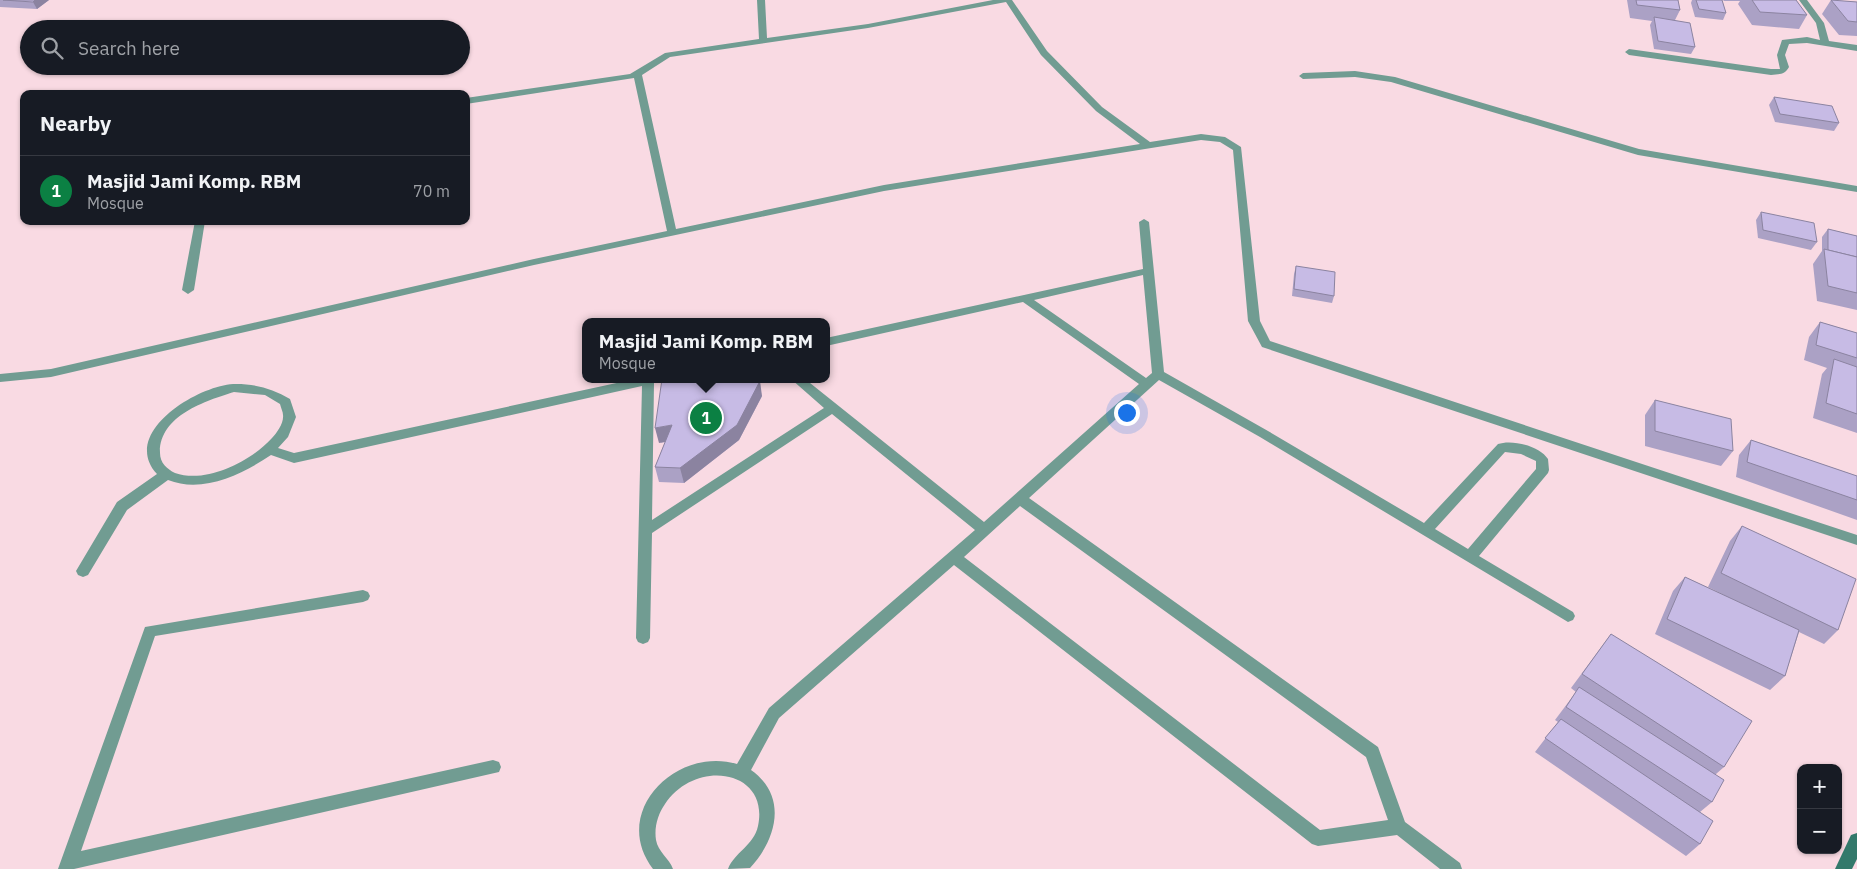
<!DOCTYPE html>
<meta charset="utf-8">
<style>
:root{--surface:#171b24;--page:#242831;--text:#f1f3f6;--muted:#9ea1a6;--line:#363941;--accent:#0b8043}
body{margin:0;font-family:"IBM Plex Sans",sans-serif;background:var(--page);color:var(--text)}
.controls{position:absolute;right:15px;bottom:15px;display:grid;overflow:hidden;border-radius:10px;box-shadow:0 1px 4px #0004}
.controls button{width:45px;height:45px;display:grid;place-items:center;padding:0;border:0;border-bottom:1px solid var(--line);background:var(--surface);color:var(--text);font:25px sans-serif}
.you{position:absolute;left:1126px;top:412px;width:18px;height:18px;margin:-12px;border:4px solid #fff;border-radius:50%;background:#1a73e8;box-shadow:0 0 0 8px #1a73e833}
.badge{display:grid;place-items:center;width:32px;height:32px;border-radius:50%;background:var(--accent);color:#fff;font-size:16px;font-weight:700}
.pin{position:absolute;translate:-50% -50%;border:2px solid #fff;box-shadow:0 1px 5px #0006}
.popup{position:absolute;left:582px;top:318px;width:248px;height:65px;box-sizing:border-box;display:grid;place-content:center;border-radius:10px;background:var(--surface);filter:drop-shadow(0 1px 4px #0005);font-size:16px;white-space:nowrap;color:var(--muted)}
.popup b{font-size:19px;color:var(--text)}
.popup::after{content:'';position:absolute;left:50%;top:100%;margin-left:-10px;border:10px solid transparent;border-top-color:var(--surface)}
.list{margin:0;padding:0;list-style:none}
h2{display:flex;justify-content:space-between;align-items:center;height:65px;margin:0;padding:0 20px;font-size:21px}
h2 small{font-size:16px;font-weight:400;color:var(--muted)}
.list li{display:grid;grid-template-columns:32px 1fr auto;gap:15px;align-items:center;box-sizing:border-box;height:70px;padding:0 20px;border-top:1px solid var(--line)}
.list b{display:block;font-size:19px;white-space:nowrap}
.list p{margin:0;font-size:16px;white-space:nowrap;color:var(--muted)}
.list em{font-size:16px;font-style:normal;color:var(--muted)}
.icon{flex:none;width:28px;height:28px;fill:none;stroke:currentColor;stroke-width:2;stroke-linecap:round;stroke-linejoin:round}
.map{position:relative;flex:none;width:1857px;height:869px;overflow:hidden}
.search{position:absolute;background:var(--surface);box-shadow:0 1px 4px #0004;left:20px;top:20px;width:450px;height:55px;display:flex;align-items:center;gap:12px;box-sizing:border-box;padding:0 18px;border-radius:28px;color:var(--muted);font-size:19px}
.panel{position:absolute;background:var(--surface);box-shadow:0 1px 4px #0004;left:20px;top:90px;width:450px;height:135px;border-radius:10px}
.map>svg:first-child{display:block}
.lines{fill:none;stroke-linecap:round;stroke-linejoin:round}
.street{fill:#719c92;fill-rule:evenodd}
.secondary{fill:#33796b;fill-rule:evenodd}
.wall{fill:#aba1c5}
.shaded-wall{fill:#8b83a0}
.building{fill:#c7bbe5;stroke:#8b83a0}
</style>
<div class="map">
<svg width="1857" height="869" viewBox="0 0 1857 869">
<rect width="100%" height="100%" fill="#f9dae3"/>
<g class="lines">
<g class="street">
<path d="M 757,0 L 765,0 L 767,38 L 868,24 L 993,0 L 1012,0 L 1047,51 L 1102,107 L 1150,142 L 1201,134 L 1225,137 L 1241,147 L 1260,321 L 1270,341 L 1857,535 L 1857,545 L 1262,347 L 1248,321 L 1233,150 L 1220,142 L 1201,140 L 884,191 L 534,265 L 51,377 L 0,382 L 0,374 L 51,369 L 534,259 L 667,231 L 634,78 L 466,104 L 466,98 L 630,74 L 665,53 L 759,39 ZM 1006,2 L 1041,55 L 1096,111 L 1140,144 L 884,185 L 676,229 L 642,75 L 670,57 L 868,28 Z"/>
<path d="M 1799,0 L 1807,0 L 1824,23 L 1829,41 L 1857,45 L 1857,51 L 1807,43 L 1789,44 L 1785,55 L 1789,67 C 1785,75 1779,74 1771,75 L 1629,55 L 1625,52 L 1629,49 L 1771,69 L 1780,69 L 1777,55 L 1782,40 L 1807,37 L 1820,40 L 1816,23 Z"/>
<path d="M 1355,71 L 1395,77 L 1639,149 L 1857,186 L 1857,192 L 1638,155 L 1391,82 L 1355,77 L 1303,79 L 1299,76 L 1303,73 Z"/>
<path d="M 1144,219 L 1149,222 L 1164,372 L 1268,431 L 1424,523 L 1498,444 C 1512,439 1540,446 1548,459 L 1549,470 L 1548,473 L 1479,556 L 1573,612 L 1575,616 L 1573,620 L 1568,622 L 1260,437 L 1159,380 L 1029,498 L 1378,747 L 1405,822 L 1460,863 L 1462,869 L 1440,869 L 1397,835 L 1318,846 L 1312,844 L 954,565 L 779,718 L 751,770 C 788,796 777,839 750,868 L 728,869 C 734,853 754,845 758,826 C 770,769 695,758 665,804 C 658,814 654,827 656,840 C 658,852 669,858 673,869 L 653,869 C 610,813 675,746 737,764 L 769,708 L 975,530 L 832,414 L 652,533 L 650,638 L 648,642 L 643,644 L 638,642 L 636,638 L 642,386 L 294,463 L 271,455 C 243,474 203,494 168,480 L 127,510 L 88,575 L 83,577 L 78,575 L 76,571 L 117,502 L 157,474 C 119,433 199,384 236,384 C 256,384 273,389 290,399 L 296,417 L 288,437 L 278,448 L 294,453 L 635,379 L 661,379 L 654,383 L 652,520 L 824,408 L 791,379 L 805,379 L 984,522 L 1139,384 L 1023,302 L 826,346 L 826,338 L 1143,269 L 1139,222 ZM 1143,275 L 1152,373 L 1146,378 L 1034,300 ZM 234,392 L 265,395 L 280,404 C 281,408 283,412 283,415 C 284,423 277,433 272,438 C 251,461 207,484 175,473 C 167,469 160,463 160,453 C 159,416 205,401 234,392 ZM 1505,452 L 1521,454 L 1536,461 L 1536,469 L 1468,549 L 1435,529 ZM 1020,506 L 1366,757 L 1388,820 L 1320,830 L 964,557 Z"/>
<path d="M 195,221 L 205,221 L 194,290 L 188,294 L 182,290 Z"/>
<path d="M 363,590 L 368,592 L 370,596 L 368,600 L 363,602 L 155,636 L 81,851 L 493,760 L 499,762 L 501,767 L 499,772 L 74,869 L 58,869 L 145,627 Z"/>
</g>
<path class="secondary" d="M 1857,833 L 1857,859 L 1852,869 L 1835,869 L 1851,835 Z"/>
</g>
<g class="wall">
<path d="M 0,0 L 49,0 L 37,9 L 0,7 Z"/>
<path d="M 1627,0 L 1678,0 L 1680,10 L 1675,20 L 1695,47 L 1691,54 L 1654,49 L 1650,25 L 1652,21 L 1630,18 Z"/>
<path d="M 1692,0 L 1722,0 L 1726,13 L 1723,20 L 1695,17 L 1691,3 Z"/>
<path d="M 1723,0 L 1796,0 L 1807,15 L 1799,29 L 1752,25 L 1738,4 L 1740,1 L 1724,1 Z"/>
<path d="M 1831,0 L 1857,2 L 1857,36 L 1839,35 L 1822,14 Z"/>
<path d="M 1774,97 L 1839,123 L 1834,131 L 1775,122 L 1769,105 Z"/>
<path d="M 1761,212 L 1817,242 L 1811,250 L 1758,238 L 1756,220 Z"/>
<path d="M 1828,229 L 1857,236 L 1857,310 L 1817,301 L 1813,264 L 1822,251 L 1822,237 Z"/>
<path d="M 1296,266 L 1334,296 L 1332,303 L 1292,296 L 1294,274 Z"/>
<path d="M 1820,322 L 1857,333 L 1857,433 L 1813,418 L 1822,374 L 1827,368 L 1804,360 L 1809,337 Z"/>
<path d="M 762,396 L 739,440 L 684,483 L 659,482 L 655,467 L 665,442 L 659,443 Z"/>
<path d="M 1655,400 L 1733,451 L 1721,466 L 1645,446 L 1645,415 Z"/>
<path d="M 1751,440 L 1857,476 L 1857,520 L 1736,477 L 1739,455 Z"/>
<path d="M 1742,526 L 1838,630 L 1824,644 L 1799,632 L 1785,676 L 1770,690 L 1655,634 L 1673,591 L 1685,577 L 1726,596 L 1708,587 L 1730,541 Z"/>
<path d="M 1611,634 L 1724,767 L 1716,774 L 1712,802 L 1700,812 L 1700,844 L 1686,856 L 1535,752 L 1558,722 L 1555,720 L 1576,692 L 1571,688 Z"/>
</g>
<g class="shaded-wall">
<path d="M 35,0 L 49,0 L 37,9 L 33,2 Z"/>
<path d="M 760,381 L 762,396 L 739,440 L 684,483 L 680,468 Z"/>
<path d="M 672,425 L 675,440 L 659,443 L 655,428 Z"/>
</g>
<g class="building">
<path d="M 3,0 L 35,0 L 33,2 Z"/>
<path d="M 1636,0 L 1678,0 L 1680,10 L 1637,5 Z"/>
<path d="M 1696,0 L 1722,0 L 1726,13 L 1699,9 Z"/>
<path d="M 1752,0 L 1796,0 L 1807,15 L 1760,12 Z"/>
<path d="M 1831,0 L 1857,2 L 1857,22 L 1848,21 Z"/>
<path d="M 1654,17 L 1690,23 L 1695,47 L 1658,41 Z"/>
<path d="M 1774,97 L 1832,106 L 1839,123 L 1780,114 Z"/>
<path d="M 1761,212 L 1814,223 L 1817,242 L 1763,230 Z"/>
<path d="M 1828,229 L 1857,236 L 1857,257 L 1828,250 Z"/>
<path d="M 1824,249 L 1857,257 L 1857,293 L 1828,286 Z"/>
<path d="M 1296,266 L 1335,272 L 1334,296 L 1294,289 Z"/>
<path d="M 1820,322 L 1857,333 L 1857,358 L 1816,345 Z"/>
<path d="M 1834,359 L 1857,367 L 1857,414 L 1826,403 Z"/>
<path d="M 662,379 L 759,379 L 760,381 L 737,425 L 680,468 L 655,467 L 672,425 L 655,428 Z"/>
<path d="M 1655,400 L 1731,419 L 1733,451 L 1655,431 Z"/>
<path d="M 1751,440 L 1857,476 L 1857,500 L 1747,462 Z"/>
<path d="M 1742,526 L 1856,579 L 1838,630 L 1721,573 Z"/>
<path d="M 1685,577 L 1799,630 L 1785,676 L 1667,619 Z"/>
<path d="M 1611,634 L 1752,721 L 1724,767 L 1582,674 Z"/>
<path d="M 1579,687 L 1724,780 L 1712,802 L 1566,707 Z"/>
<path d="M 1561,719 L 1713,821 L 1700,844 L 1545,738 Z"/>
</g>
</svg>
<div class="controls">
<button>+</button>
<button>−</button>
</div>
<div class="you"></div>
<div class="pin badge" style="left:706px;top:418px">1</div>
<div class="popup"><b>Masjid Jami Komp. RBM</b>Mosque</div>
<div class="search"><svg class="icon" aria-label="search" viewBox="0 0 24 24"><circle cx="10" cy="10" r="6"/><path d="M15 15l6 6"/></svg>Search here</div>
<section class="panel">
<h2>Nearby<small></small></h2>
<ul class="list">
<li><span class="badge">1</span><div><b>Masjid Jami Komp. RBM</b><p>Mosque</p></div><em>70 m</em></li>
</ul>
</section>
</div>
